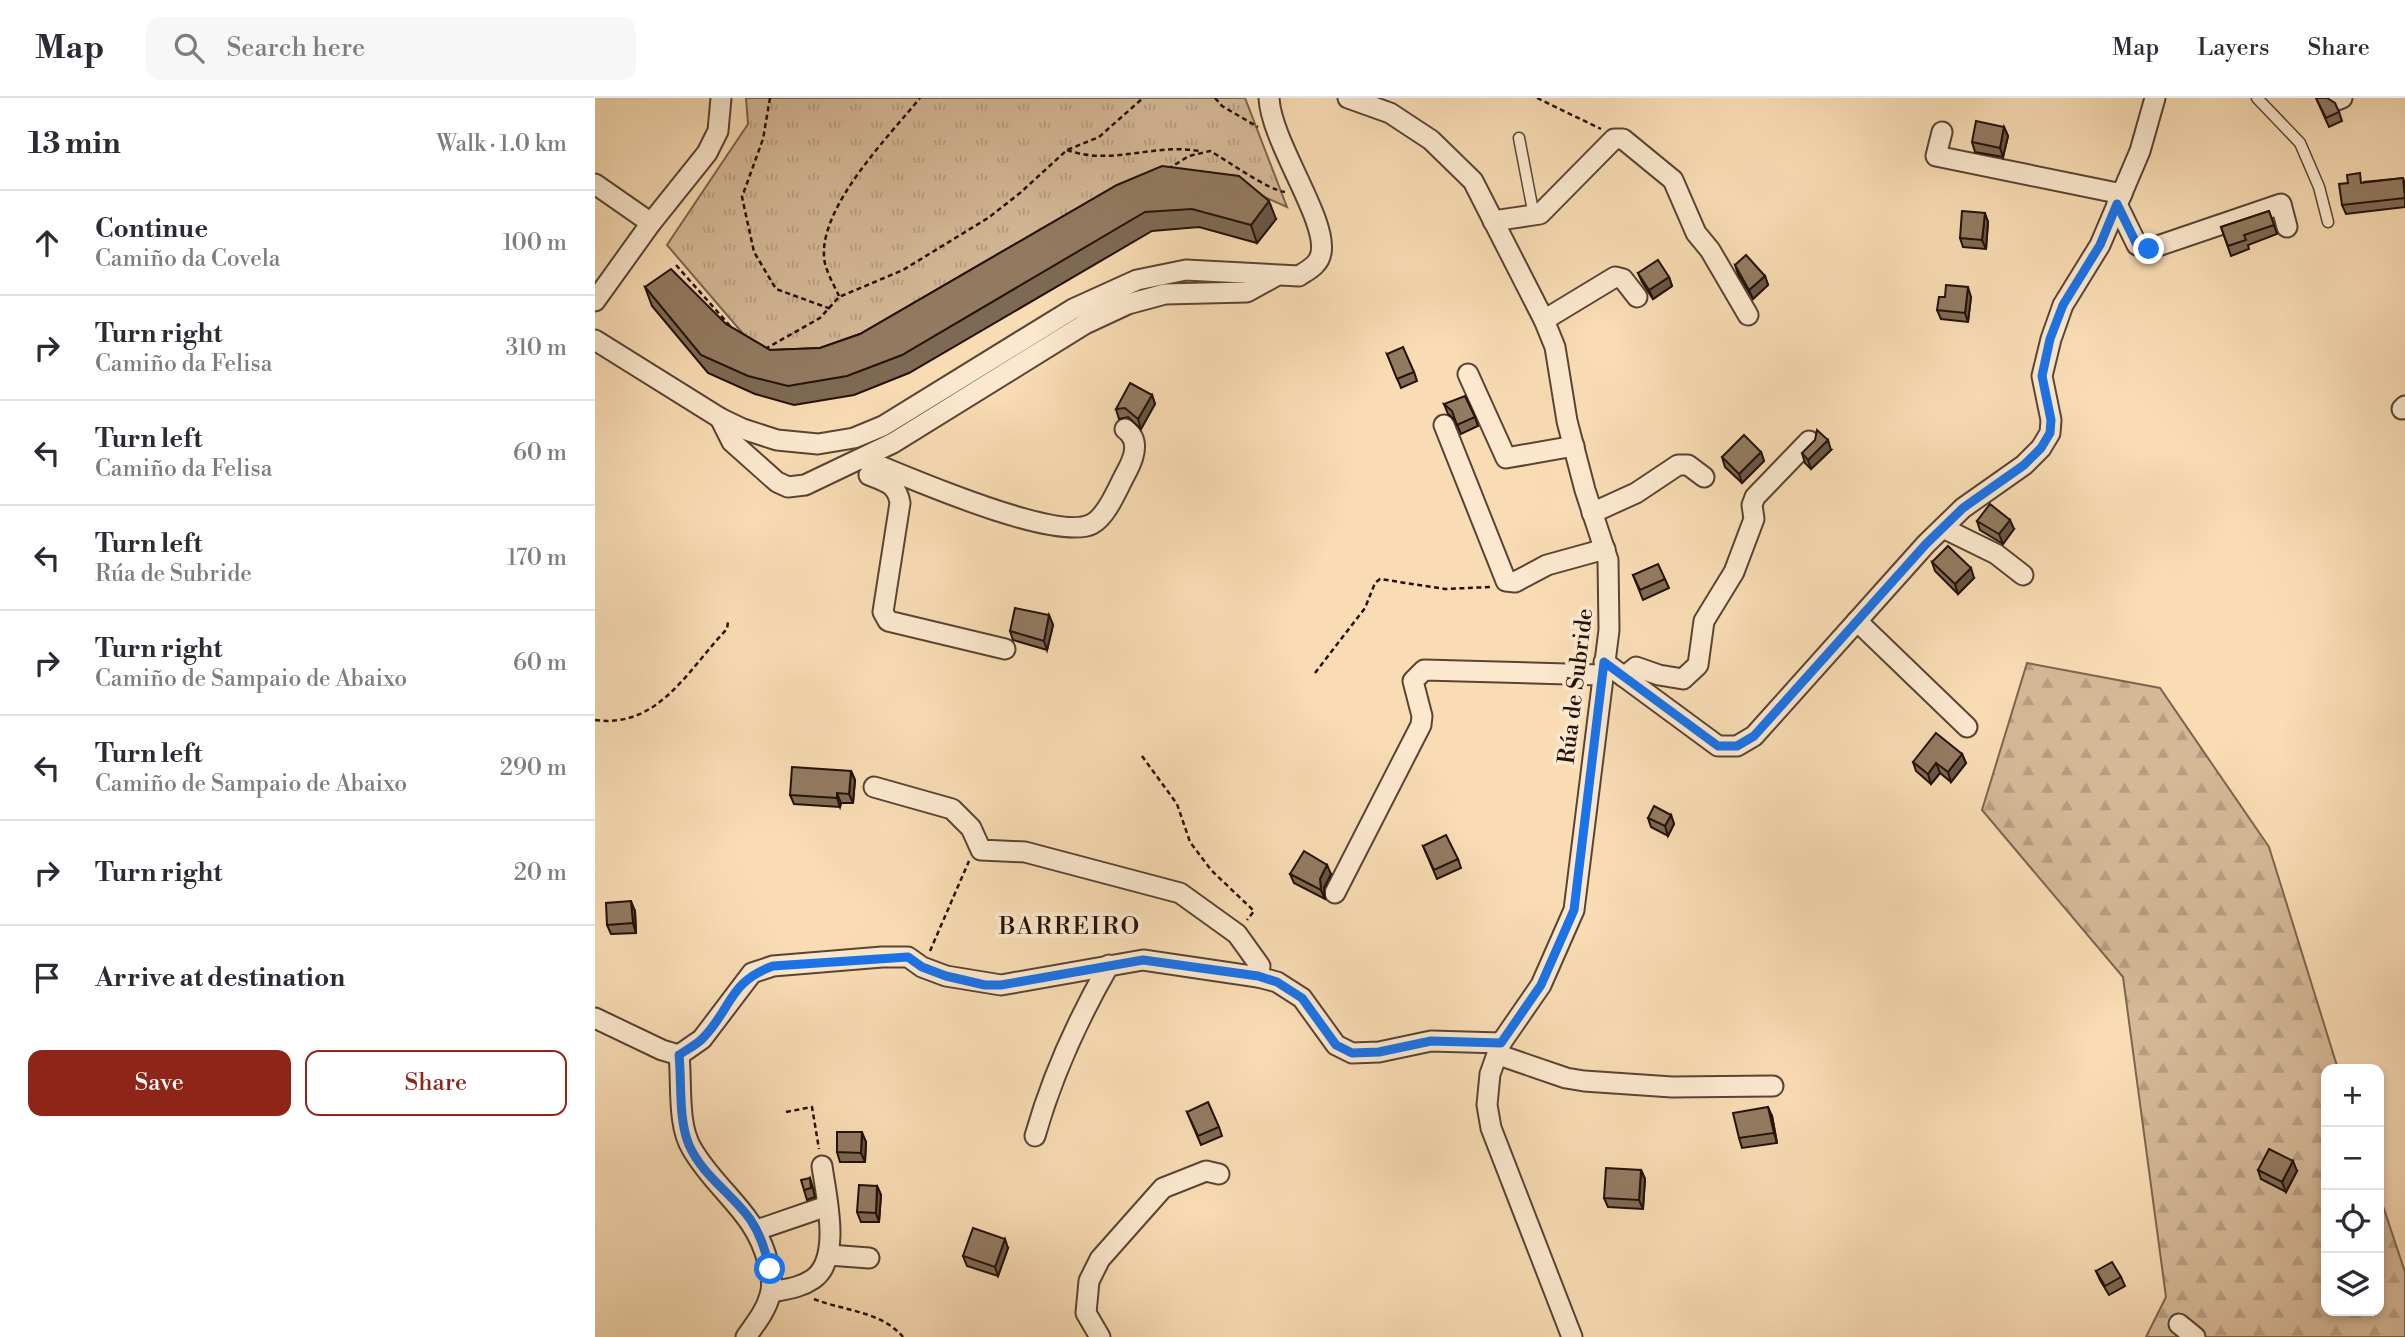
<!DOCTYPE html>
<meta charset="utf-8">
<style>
:root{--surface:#fff;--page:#f7f7f7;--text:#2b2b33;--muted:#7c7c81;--line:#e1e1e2;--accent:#8f2418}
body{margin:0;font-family:"Libre Bodoni",serif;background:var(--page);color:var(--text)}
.controls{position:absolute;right:21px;bottom:21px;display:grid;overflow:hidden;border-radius:14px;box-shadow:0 4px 10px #0003}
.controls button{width:63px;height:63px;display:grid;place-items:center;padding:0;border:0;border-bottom:2px solid var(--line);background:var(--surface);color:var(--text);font:35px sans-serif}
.stop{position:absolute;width:21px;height:21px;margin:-16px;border:5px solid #1a73e8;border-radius:50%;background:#fff}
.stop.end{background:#1a73e8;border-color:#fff;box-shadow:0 2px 7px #0008}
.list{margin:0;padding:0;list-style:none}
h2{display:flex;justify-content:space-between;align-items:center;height:91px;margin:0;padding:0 28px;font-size:30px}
h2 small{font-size:23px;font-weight:400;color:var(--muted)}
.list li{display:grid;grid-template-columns:46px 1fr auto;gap:21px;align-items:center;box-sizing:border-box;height:105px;padding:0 28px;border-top:2px solid var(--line)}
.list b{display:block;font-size:26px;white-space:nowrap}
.list p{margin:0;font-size:23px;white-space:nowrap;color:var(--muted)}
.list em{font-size:23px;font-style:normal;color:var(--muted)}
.actions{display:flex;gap:14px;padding:21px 28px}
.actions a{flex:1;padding:16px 0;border:2px solid var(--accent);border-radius:14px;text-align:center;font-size:24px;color:var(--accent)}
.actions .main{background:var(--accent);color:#fff}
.icon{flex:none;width:38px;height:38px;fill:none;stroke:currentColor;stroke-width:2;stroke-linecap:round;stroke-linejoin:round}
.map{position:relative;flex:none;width:1810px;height:1239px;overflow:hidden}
header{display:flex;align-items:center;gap:42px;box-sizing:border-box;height:98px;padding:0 35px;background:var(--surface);border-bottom:2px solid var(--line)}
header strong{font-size:33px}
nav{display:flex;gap:38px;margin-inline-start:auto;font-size:24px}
.search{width:490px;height:63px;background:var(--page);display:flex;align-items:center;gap:18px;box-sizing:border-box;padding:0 24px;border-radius:14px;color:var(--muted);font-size:26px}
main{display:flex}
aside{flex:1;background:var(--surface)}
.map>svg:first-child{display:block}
.grass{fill:url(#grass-tufts);stroke:#7c6550;stroke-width:2}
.forest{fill:url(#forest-firs);stroke:#7c6550;stroke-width:2}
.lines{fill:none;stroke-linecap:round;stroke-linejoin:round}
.lane-casing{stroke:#594434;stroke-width:13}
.street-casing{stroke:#594434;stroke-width:23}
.path{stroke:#24110a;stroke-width:2.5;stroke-dasharray:5 3.5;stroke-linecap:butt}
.lane{stroke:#fbe8ce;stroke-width:10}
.street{stroke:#fbe8ce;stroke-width:19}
.wall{fill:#7e6a54;stroke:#24110a;stroke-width:2}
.shaded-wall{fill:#675645;stroke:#24110a;stroke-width:2}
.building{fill:#937b62;stroke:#24110a;stroke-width:2}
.route{stroke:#1a73e8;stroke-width:9}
.labels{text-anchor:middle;stroke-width:7;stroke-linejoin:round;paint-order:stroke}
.street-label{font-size:23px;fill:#24110a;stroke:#fbe8ce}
.neighbourhood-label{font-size:24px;letter-spacing:2px;fill:#24110a;stroke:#fbe8ce}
</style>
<header>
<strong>Map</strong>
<div class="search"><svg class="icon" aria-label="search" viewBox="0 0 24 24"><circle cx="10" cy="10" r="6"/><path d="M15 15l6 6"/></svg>Search here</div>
<nav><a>Map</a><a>Layers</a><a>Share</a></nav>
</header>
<main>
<aside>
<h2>13 min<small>Walk · 1.0 km</small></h2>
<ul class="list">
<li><svg class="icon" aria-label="ahead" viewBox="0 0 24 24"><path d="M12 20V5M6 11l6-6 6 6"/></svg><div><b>Continue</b><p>Camiño da Covela</p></div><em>100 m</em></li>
<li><svg class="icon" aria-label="right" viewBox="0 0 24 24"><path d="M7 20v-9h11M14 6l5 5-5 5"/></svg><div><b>Turn right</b><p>Camiño da Felisa</p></div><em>310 m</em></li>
<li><svg class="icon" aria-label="left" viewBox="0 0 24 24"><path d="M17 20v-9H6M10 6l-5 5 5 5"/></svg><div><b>Turn left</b><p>Camiño da Felisa</p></div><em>60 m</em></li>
<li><svg class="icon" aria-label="left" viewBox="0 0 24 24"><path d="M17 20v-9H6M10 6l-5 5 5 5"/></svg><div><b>Turn left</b><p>Rúa de Subride</p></div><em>170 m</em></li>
<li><svg class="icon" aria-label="right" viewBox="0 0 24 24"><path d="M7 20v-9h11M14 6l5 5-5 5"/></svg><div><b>Turn right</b><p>Camiño de Sampaio de Abaixo</p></div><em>60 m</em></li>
<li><svg class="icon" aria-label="left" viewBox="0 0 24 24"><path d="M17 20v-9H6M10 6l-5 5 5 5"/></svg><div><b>Turn left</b><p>Camiño de Sampaio de Abaixo</p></div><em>290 m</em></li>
<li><svg class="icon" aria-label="right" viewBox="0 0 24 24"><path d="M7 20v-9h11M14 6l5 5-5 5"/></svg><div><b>Turn right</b></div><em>20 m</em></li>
<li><svg class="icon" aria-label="arrive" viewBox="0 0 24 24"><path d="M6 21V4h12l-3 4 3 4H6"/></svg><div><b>Arrive at destination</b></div></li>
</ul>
<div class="actions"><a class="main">Save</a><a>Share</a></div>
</aside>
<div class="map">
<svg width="1810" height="1239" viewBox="0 0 1810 1239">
<defs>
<pattern id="grass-tufts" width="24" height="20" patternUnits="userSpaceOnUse" patternTransform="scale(1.75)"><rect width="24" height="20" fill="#d5b997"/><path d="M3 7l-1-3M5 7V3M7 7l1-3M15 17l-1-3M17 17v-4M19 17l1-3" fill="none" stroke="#b79e81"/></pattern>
<pattern id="forest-firs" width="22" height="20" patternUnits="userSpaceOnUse" patternTransform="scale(1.75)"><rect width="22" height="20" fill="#d5b997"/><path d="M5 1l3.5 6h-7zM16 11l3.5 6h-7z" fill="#b79e81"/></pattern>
</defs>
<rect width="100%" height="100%" fill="#f9dcb4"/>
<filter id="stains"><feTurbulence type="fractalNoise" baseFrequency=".00286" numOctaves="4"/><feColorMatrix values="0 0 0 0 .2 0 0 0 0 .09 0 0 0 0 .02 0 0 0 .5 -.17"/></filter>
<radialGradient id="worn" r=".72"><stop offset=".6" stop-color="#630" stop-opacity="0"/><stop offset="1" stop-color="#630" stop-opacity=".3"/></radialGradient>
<path class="grass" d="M 151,0 L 650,0 L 692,109 L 661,95 L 553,82 L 219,261 L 162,252 L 72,147 L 153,26 Z"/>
<path class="forest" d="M 1432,565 L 1565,590 L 1674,749 L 1743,971 L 1731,971 L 1731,1213 L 1784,1213 L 1784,1096 L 1810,1174 L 1810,1239 L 1551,1239 L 1571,1199 L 1528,879 L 1387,712 Z"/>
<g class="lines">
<g class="lane-casing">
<g id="lane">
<path d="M 1662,0 L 1705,45 L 1724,89 L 1733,124"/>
<path d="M 924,40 L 939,118"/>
</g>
</g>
<g class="street-casing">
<g id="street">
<path d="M 753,0 L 795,15 L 836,42 L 878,83 L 949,222 L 960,249 L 972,323 L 990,392 L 1013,462 L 1014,532 L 979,812 L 946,887 L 906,945 L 895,976 L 892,1007 L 896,1030 L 977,1239"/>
<path d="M 1742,2 L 1747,0"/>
<path d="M 1347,34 L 1341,58 L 1527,96"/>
<path d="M 0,86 L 56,125"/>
<path d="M 1522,106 L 1542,147 L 1554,151 L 1686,106 L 1692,129"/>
<path d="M 898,123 L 945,116 L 1019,41 L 1028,41 L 1078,82 L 1101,135 L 1115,152 L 1153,217"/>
<path d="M 0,203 L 56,125 L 112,55 L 123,33 L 126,0"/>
<path d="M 949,222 L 1020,179 L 1028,181 L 1042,199"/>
<path d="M 0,242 L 125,320 L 148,331 L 182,342 L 223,346 L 259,340 L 288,328 L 478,211 L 542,182 L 591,172 L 704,178 C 713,172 724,167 726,155 C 733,122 676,44 674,0"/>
<path d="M 873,276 L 911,360 L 979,348"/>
<path d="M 1807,311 L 1810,308"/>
<path d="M 125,320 L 137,344 L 182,384 L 193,389 L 210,387 L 298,345 L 490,226 L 533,206 L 570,196 L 652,194 L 681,178"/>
<path d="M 849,327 L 911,483 L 920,484 L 952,467 L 1010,451"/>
<path d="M 268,361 C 308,377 461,445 497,426 C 513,417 523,389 532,373 C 540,358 545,342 530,331"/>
<path d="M 274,377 C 291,384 302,386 305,405 L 288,514 L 293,523 L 410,551"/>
<path d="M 997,415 L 1041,395 L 1083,367 L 1093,367 L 1109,379"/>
<path d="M 1348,430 L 1401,456 L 1428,477"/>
<path d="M 1262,523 L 1372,629"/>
<path d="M 1009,564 L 1123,648 L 1142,648 L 1159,638 L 1331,446 L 1368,410 L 1429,367 L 1446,350 L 1455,335 L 1456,322 L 1447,278 L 1456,241 L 1468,207 L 1505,147 L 1545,53 L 1560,0"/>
<path d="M 1029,579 L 1041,569 L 1064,577 L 1088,581 L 1103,567 L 1109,523 L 1139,474 L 1159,421 L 1157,407 L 1160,399 L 1214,343"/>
<path d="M 279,689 L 357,711 L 376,730 L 386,752 L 430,754 L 585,795 L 642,836 L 665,868 L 663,879"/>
<path d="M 740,795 L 826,627 L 827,618 L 818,583 L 829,572 L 1007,577"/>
<path d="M 0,920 L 67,952 L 84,957"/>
<path d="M 84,957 L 107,941 L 157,875 L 178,868 L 287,859 L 313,859 L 327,869 L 351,878 L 406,887 L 548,862 L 663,879 L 682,884 L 707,900 L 741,947 L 757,955 L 784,954 L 836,943 L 906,945"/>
<path d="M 84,957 C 87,985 82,1027 97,1051 C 122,1094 161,1114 173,1165 C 176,1175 178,1188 175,1197 C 171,1213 160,1226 151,1239"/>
<path d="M 904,957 L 971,980 L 989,983 L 1077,989 L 1178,988"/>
<path d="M 440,1038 C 457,978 483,921 514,867"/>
<path d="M 162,1132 L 232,1108"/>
<path d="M 234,1157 L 274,1160"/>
<path d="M 177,1194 C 191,1191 205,1190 218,1181 C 247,1161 231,1098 227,1068"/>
<path d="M 1584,1226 L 1600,1239"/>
<path d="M 505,1239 L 491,1215 L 494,1183 L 505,1161 L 568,1090 L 611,1073 L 624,1076"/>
</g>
</g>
<g class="path">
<path d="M 175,0 L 168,41 L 147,99 L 159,154 L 181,191 L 236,211"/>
<path d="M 620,0 L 627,8 L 663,29"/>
<path d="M 942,0 L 1006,31"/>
<path d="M 472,52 C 515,68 560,45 604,53"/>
<path d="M 573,71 L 594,58 L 615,53 C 633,63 673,92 690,94"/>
<path d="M 81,167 L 136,229"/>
<path d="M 244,198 C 239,187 229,170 229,158 C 226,107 294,38 325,0"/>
<path d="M 170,251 L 225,220 L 244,199 L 308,172 L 393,120 L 425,95 L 472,52 L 504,39 L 548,0"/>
<path d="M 720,575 L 770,510 L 780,485 L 785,481 L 850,491 L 895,489"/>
<path d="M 0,622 C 64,631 94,570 132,531 L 133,524"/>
<path d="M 547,658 L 582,706 L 595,744 L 616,772 L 659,813 L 652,822"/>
<path d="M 335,853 L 374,763"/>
<path d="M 191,1014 L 217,1009 L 224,1051"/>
<path d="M 219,1201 C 249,1213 286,1213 308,1239"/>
</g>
<use href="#lane" class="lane"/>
<use href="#street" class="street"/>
</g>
<g class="wall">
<path d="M 1721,0 L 1744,14 L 1747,23 L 1734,29 Z"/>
<path d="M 1409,29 L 1413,38 L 1408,59 L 1380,54 L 1377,44 Z"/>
<path d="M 1808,80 L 1810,86 L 1810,109 L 1751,116 L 1747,107 L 1769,84 Z"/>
<path d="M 522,87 L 681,121 L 662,145 L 604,129 L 557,133 L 314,275 L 259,297 L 199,307 L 160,296 L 113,275 L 57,208 L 50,189 L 131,226 L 175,252 L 225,250 L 265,236 Z"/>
<path d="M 1674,113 L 1682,136 L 1653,147 L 1654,151 L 1636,158 L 1626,129 Z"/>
<path d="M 1393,124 L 1391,151 L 1368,149 L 1365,140 Z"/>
<path d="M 1140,167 L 1170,178 L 1173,187 L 1158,201 L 1143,176 Z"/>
<path d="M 1043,175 L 1074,179 L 1077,188 L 1058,201 L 1047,184 Z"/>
<path d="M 1350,199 L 1376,199 L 1373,224 L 1346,221 L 1342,212 Z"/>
<path d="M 792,256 L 819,274 L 822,283 L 806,290 Z"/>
<path d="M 557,297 L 560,306 L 546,331 L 533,319 L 524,321 L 521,311 Z"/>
<path d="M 849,306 L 880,319 L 883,328 L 866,336 L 860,322 L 853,316 Z"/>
<path d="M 1236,352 L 1216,371 L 1210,365 L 1207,355 Z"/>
<path d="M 1166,354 L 1169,363 L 1147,385 L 1130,369 L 1127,359 Z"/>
<path d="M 1382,423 L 1419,431 L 1408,446 L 1385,432 Z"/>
<path d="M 1337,464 L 1379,480 L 1363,496 L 1340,473 Z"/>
<path d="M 1038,477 L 1070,481 L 1074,490 L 1048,502 Z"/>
<path d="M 454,517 L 458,527 L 452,552 L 418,542 L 415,533 Z"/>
<path d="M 1367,656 L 1371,665 L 1356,684 L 1345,675 L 1336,686 L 1321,673 L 1318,664 Z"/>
<path d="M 256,673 L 260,682 L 258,705 L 246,705 L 245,709 L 199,706 L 195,697 Z"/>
<path d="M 1076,717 L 1079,726 L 1073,738 L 1056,729 L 1053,720 Z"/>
<path d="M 828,748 L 863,761 L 866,770 L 842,781 Z"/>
<path d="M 695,776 L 736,776 L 729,790 L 730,801 L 699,785 Z"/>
<path d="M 40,813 L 41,835 L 16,836 L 12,827 Z"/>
<path d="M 592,1014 L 624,1029 L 627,1038 L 606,1047 Z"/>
<path d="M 1177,1018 L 1182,1045 L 1147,1050 L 1144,1040 Z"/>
<path d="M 271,1044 L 270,1064 L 245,1064 L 242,1054 Z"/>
<path d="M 1046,1072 L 1050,1081 L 1048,1111 L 1013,1109 L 1009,1100 Z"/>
<path d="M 1663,1072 L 1702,1073 L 1691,1094 L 1666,1081 Z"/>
<path d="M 215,1080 L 218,1090 L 220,1099 L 212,1102 L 209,1092 Z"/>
<path d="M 282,1088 L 286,1097 L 284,1124 L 266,1124 L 262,1114 Z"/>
<path d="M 413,1150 L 403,1178 L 372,1168 L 368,1158 Z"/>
<path d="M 1501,1173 L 1526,1179 L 1530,1188 L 1514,1197 L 1505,1182 Z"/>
</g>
<g class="shaded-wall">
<path d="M 1409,29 L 1413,38 L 1408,59 L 1405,50 Z"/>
<path d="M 674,103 L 681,121 L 662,145 L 656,127 Z"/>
<path d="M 1390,115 L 1393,124 L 1391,151 L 1387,142 Z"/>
<path d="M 1170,178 L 1173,187 L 1158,201 L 1154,192 Z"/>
<path d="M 1074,179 L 1077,188 L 1058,201 L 1054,192 Z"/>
<path d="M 1373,189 L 1376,199 L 1373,224 L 1370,215 Z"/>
<path d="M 557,297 L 560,306 L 546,331 L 543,321 Z"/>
<path d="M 1233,342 L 1236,352 L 1216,371 L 1213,362 Z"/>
<path d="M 1166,354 L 1169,363 L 1147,385 L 1144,376 Z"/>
<path d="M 1415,422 L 1419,431 L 1408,446 L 1404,436 Z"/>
<path d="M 1376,470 L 1379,480 L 1363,496 L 1360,486 Z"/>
<path d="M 454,517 L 458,527 L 452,552 L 449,543 Z"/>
<path d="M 1367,656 L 1371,665 L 1356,684 L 1353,674 Z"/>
<path d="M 1341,665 L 1345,675 L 1336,686 L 1333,676 Z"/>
<path d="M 256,673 L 260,682 L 258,705 L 254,696 Z"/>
<path d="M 242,695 L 246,705 L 245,709 L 242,700 Z"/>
<path d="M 1076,717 L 1079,726 L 1073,738 L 1070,728 Z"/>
<path d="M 732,767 L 736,776 L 729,790 L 730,801 L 726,792 L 725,781 Z"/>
<path d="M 36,803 L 40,813 L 41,835 L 38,825 Z"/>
<path d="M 1173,1009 L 1177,1018 L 1182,1045 L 1179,1035 Z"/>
<path d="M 267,1034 L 271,1044 L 270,1064 L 266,1055 Z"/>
<path d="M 1698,1063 L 1702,1073 L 1691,1094 L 1687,1084 Z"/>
<path d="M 1046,1072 L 1050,1081 L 1048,1111 L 1044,1102 Z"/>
<path d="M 282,1088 L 286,1097 L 284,1124 L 281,1115 Z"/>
<path d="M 410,1141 L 413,1150 L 403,1178 L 400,1169 Z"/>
</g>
<g class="building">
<path d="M 1721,0 L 1732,0 L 1740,5 L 1744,14 L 1731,20 Z"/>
<path d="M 1381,23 L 1409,29 L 1405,50 L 1377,44 Z"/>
<path d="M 567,68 L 644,78 L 674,103 L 656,127 L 597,111 L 550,114 L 307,257 L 252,278 L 193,288 L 153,278 L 106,257 L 50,189 L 76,171 L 131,226 L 175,252 L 225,250 L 265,236 L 522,87 Z"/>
<path d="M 1765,75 L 1766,85 L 1808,80 L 1810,100 L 1747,107 L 1744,86 L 1753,85 L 1752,77 Z"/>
<path d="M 1367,113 L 1390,115 L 1387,142 L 1365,140 Z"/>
<path d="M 1674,113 L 1679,127 L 1649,137 L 1651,142 L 1633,148 L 1626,129 Z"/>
<path d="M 1151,157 L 1170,178 L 1154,192 L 1140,167 Z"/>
<path d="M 1063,162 L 1074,179 L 1054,192 L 1043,175 Z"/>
<path d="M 1351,187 L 1373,189 L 1370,215 L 1342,212 L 1344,199 L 1350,199 Z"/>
<path d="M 808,249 L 819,274 L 802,281 L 792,256 Z"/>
<path d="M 535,285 L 557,297 L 543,321 L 530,310 L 521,311 Z"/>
<path d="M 870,298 L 880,319 L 862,327 L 857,313 L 849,306 Z"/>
<path d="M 1222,332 L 1233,342 L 1213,362 L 1207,355 L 1220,342 Z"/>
<path d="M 1149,337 L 1166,354 L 1144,376 L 1127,359 Z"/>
<path d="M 1395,406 L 1415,422 L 1404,436 L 1382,423 Z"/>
<path d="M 1353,448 L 1376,470 L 1360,486 L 1337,464 Z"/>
<path d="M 1063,466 L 1070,481 L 1045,492 L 1038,477 Z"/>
<path d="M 420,510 L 454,517 L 449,543 L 415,533 Z"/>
<path d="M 1341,635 L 1367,656 L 1353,674 L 1341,665 L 1333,676 L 1318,664 Z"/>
<path d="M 197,669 L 256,673 L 254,696 L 242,695 L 242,700 L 195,697 Z"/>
<path d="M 1059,708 L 1076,717 L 1070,728 L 1053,720 Z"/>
<path d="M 851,737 L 863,761 L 839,772 L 828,748 Z"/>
<path d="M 709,753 L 732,767 L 725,781 L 726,792 L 695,776 Z"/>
<path d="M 36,803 L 38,825 L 12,827 L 11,805 Z"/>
<path d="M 613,1004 L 624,1029 L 603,1038 L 592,1014 Z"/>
<path d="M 1173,1009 L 1179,1035 L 1144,1040 L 1138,1015 Z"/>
<path d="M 242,1034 L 267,1034 L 266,1055 L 242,1054 Z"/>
<path d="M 1674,1051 L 1698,1063 L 1687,1084 L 1663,1072 Z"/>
<path d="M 1011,1070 L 1046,1072 L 1044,1102 L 1009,1100 Z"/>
<path d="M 215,1080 L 216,1090 L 209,1092 L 206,1082 Z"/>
<path d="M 264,1087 L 282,1088 L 281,1115 L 262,1114 Z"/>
<path d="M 378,1130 L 410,1141 L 400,1169 L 368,1158 Z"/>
<path d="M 1517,1164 L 1526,1179 L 1510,1188 L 1501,1173 Z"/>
</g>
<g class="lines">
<path class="route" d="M 175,1171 C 170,1153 166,1137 155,1121 C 137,1096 107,1077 94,1047 C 83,1020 87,986 84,957 C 91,952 101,947 107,941 C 137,911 133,884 178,868 L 313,859 L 327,869 L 351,878 L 390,887 L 406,887 L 548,862 L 663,878 L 682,884 L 707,900 L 741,947 L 757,955 L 784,954 L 836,943 L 906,945 L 946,887 L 979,812 L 1009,564 L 1123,648 L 1142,648 L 1159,638 L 1331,446 L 1368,410 L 1429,367 L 1446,350 L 1455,335 L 1456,322 L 1447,278 L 1455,241 L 1468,207 L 1505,147 L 1522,106 L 1542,147 L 1554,151"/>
</g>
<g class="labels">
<g class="street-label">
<text transform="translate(980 588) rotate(-83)" y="8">Rúa de Subride</text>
</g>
<g class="neighbourhood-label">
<text x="475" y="836">BARREIRO</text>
</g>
</g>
<rect width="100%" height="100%" filter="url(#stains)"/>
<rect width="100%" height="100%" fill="url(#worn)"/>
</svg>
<div class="controls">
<button>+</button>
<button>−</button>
<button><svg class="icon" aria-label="locate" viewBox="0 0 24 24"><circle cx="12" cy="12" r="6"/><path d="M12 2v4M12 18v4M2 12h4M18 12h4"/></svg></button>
<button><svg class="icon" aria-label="layers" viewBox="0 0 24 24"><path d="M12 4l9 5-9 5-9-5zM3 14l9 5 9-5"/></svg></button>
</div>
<div class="stop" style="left:175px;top:1171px"></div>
<div class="stop end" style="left:1554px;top:151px"></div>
</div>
</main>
